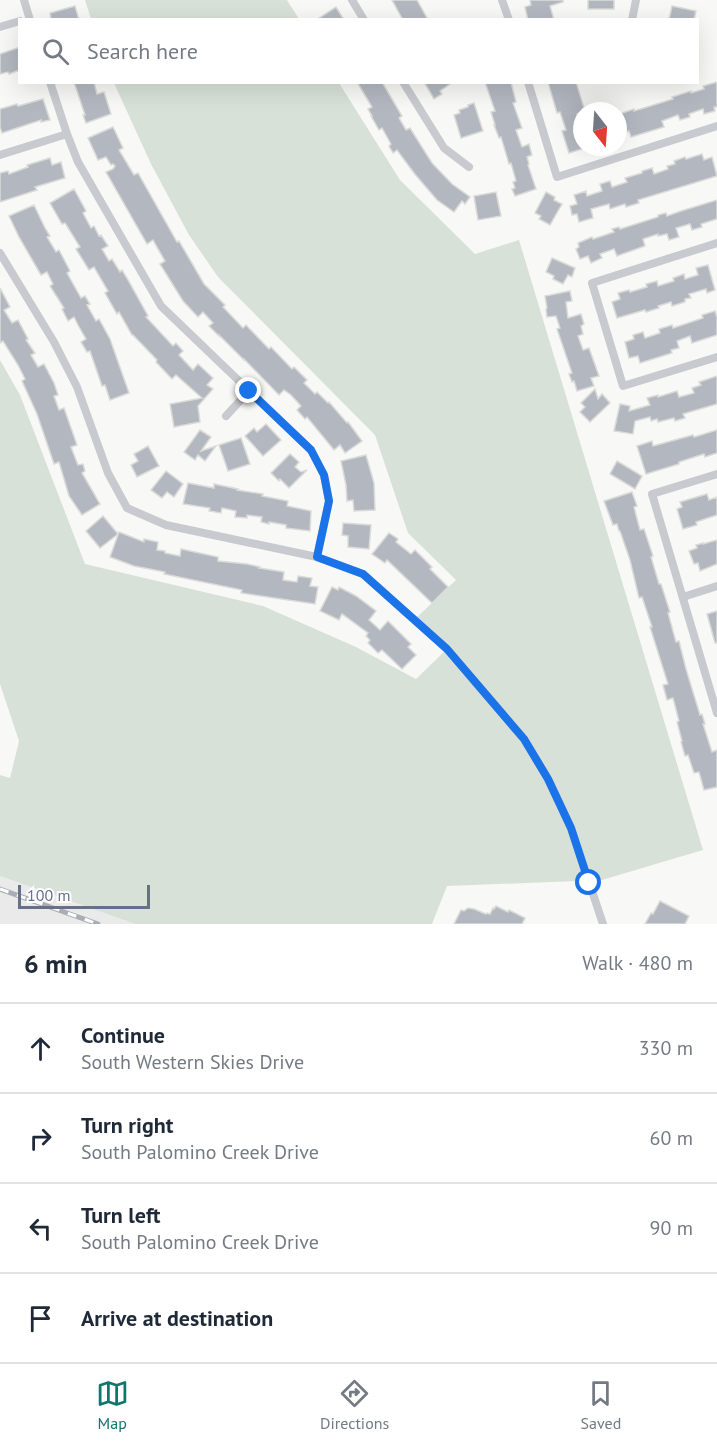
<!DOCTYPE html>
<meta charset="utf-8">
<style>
:root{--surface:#fff;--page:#f6f6f7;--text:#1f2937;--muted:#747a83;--line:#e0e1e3;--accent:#0f766e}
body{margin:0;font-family:"PT Sans",sans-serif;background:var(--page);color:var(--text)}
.compass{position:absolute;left:573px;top:102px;width:54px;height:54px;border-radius:50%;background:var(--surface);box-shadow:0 6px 24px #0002;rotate:163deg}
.scale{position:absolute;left:18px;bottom:15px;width:132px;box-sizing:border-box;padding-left:6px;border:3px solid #667089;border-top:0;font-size:16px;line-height:21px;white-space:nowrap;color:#667089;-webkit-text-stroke:4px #fff;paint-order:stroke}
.stop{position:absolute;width:18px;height:18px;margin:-14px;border:4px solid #1a73e8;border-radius:50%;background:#fff}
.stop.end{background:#1a73e8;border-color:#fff;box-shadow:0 2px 6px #0008}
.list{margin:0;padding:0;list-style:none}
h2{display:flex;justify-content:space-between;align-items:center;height:78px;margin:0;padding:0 24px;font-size:26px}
h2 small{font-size:20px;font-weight:400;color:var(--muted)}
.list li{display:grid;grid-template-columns:39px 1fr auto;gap:18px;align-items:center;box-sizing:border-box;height:90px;padding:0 24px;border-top:2px solid var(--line)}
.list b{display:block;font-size:22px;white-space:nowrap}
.list p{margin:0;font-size:20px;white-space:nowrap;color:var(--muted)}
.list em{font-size:20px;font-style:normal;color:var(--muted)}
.icon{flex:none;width:33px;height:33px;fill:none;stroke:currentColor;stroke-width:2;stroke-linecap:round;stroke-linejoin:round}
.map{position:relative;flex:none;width:717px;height:924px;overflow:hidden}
.search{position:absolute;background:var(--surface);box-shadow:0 6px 24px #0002;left:18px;right:18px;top:18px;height:66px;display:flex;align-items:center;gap:15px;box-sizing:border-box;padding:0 21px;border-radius:0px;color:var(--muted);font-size:22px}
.sheet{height:438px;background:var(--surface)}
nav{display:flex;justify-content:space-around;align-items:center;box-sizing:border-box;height:84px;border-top:2px solid var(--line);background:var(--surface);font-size:16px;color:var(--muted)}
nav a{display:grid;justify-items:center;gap:3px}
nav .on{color:var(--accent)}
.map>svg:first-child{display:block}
.built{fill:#e9eae9}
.green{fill:#d8e1d7}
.building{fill:#b3b8c0;stroke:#dadbd8;stroke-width:1.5}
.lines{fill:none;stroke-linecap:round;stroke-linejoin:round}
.street{stroke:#c8cacf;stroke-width:8}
.rail-casing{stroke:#aaadb5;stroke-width:5}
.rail{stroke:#fff;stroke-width:3;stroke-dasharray:9;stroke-linecap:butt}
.route{stroke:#1a73e8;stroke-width:8}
</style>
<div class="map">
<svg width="717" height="924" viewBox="0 0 717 924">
<rect width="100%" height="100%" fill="#f8f9f6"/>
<path class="built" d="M 0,876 L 135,924 L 0,924 Z"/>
<g class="green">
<path d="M 85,0 L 287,0 L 299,19 L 91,19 Z"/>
<path d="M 114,83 L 339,83 L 400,180 L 475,254 L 519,240 L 703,850 L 602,880 L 447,886 L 432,924 L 135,924 L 0,876 L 0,775 L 10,778 L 19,741 L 0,684 L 0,360 L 20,395 L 85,564 L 263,606 L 356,647 L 416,679 L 447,649 L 414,620 L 456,580 L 408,533 L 375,435 L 218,277 L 189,235 L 151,164 Z"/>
</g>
<g class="building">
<path d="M 392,0 L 417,0 L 428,20 L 403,20 Z"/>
<path d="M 530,0 L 563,0 L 563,2 L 550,6 L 554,20 L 528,20 L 525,7 L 531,5 Z"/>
<rect x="588" y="0" width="26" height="9"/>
<path d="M 75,6 L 79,20 L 51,20 L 50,13 Z"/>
<path d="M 672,6 L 696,11 L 694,20 L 669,20 Z"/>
<path d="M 336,7 L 344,20 L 316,20 Z"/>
<path d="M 20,47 L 20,70 L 9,74 L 8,72 L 0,74 L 0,54 Z"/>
<path d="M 74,82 L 94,82 L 97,94 L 104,92 L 111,114 L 86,123 L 83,115 L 85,115 Z"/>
<path d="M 357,82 L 382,82 L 402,116 L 399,118 L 406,130 L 410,128 L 432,163 L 452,184 L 470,197 L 465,204 L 462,201 L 454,212 L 437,200 L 414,173 L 397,150 L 393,153 L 389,146 L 391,144 L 382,128 L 379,130 L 371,116 L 372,116 L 368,109 L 372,107 Z"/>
<path d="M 424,82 L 453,82 L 440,91 L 442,94 L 434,99 Z"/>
<path d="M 485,82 L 511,82 L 516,102 L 513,103 L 522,128 L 516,130 L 522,147 L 529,144 L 532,155 L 527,157 L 529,164 L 528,165 L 536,189 L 515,196 L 512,189 L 515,188 L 513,182 L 516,181 L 511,163 L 509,164 L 501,137 L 499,138 L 494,125 L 495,125 L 491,112 L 495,111 Z"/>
<path d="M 548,82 L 576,82 L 585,111 L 577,114 L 582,129 L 582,149 L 569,153 L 562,131 L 566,130 L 560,112 L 557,113 Z"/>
<path d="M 717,82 L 717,107 L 714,107 L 715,111 L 704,114 L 703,109 L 689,114 L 690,117 L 680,120 L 678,115 L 662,121 L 664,127 L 631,137 L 629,131 L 621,134 L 618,126 L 618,117 L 621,116 L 620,114 L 634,109 L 634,111 L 673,99 L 672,97 L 691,91 L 691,93 L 704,89 L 703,86 Z"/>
<path d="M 43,99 L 50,120 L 41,122 L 41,120 L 2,133 L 0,127 L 0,109 L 17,104 L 18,106 Z"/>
<path d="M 474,103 L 483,131 L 461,138 L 454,115 L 460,113 L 459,110 L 468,107 L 468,105 Z"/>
<path d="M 113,127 L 123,148 L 119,150 L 134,175 L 138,173 L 177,242 L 179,241 L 204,284 L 225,305 L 223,307 L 243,328 L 246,325 L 269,349 L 271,347 L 292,369 L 294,367 L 307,380 L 304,383 L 315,394 L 317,392 L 328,403 L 329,402 L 347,423 L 348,422 L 362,441 L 345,453 L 340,445 L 334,450 L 307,417 L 305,419 L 297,410 L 301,406 L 291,395 L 284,390 L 279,395 L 244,359 L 244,360 L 219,335 L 219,336 L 209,326 L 213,323 L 203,312 L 198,317 L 183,301 L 160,264 L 165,261 L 158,249 L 153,240 L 147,244 L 106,172 L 113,169 L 115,166 L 113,164 L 111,165 L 106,157 L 98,160 L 88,138 Z"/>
<path d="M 702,154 L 704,160 L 712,157 L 717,176 L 638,200 L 639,203 L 626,207 L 625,204 L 610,209 L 609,204 L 591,209 L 593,218 L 579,222 L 577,214 L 572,215 L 570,206 L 577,204 L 574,195 L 586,191 L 587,196 L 602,191 L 600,184 L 610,181 L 612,187 L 627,182 L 625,178 L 642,173 L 642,171 L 652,168 L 654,174 L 668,169 L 667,166 L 675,164 L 674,161 L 685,157 L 686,159 Z"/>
<path d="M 50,158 L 52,165 L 61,162 L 65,178 L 35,187 L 37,190 L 0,202 L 0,173 L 8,171 L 9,174 L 28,167 L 27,165 Z"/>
<path d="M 74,189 L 86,211 L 83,213 L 91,228 L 94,226 L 99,236 L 101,235 L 108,246 L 102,249 L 109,261 L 112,259 L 120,272 L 122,270 L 128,280 L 148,316 L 146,317 L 173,346 L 176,343 L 183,351 L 179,355 L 193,370 L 198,364 L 213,378 L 207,385 L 213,389 L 198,406 L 200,422 L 174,427 L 170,404 L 202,398 L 176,375 L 172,379 L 156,362 L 157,360 L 133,335 L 132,335 L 119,312 L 117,314 L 105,293 L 108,291 L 94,267 L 89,270 L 76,249 L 80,247 L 65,223 L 62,224 L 50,203 Z"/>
<path d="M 496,192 L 501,216 L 478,220 L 474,196 Z"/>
<path d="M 546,192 L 555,197 L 554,200 L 562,204 L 550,225 L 539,219 L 541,216 L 535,213 Z"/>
<path d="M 717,200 L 717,219 L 701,224 L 702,227 L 692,230 L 690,224 L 676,228 L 679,237 L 669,240 L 667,234 L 658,236 L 658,234 L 643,239 L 645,246 L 617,256 L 614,249 L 600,254 L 602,258 L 591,263 L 588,256 L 580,259 L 576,249 L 579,247 L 578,243 L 592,237 L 593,239 L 614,232 L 612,229 L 619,227 L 620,229 L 658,217 L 658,215 L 666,213 L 667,216 L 681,211 Z"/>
<path d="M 34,205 L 45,228 L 50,236 L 47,237 L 56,252 L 59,250 L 70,271 L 67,273 L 81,298 L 85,296 L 90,304 L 87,305 L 96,321 L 99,319 L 110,339 L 129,393 L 110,400 L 105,385 L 102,386 L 90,351 L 87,352 L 81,342 L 86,339 L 78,325 L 74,317 L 68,321 L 62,309 L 64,308 L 50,286 L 53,284 L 47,272 L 41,275 L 19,237 L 9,216 Z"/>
<path d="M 552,258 L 575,268 L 572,277 L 568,275 L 563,284 L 553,279 L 554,276 L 546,272 Z"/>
<path d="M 708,265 L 715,290 L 707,293 L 706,289 L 689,294 L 691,298 L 685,299 L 685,302 L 672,306 L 671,302 L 658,306 L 659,308 L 646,312 L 645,310 L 617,318 L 612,302 L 620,299 L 618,293 L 629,290 L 630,292 L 647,287 L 646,284 L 657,281 L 658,286 L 674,281 L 673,278 L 684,274 L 685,279 L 698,275 L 696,268 Z"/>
<path d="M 0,288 L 10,307 L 4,310 L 12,323 L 18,320 L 28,339 L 26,340 L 35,353 L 31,355 L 38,367 L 44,364 L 54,383 L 58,395 L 54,396 L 59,410 L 64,408 L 77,445 L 71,447 L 76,460 L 78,465 L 83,464 L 85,471 L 82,473 L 100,504 L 82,515 L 69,496 L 59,462 L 54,464 L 37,414 L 22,381 L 25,379 L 18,365 L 3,341 L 0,343 Z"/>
<path d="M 570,291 L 572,301 L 566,302 L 568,318 L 581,314 L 584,324 L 581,326 L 583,334 L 578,336 L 583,350 L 589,348 L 599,376 L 591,378 L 594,386 L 577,391 L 574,381 L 572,382 L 569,374 L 572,373 L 557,329 L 560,328 L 556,316 L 547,317 L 546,309 L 547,308 L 545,296 Z"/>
<path d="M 715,311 L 717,317 L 717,335 L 692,343 L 690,336 L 677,341 L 679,348 L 671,350 L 672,353 L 640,363 L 638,356 L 629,358 L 625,342 L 634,339 L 633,335 L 643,332 L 645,338 L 660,333 L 659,329 L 672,325 L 673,328 L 703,318 L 702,315 Z"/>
<path d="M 717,376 L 717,404 L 683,414 L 685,418 L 675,421 L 674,418 L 658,422 L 657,419 L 651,421 L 650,417 L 635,421 L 633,434 L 614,431 L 620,404 L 630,406 L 629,411 L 650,405 L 647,398 L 658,395 L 658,397 L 677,391 L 679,397 L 694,393 L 692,388 L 701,385 L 699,382 Z"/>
<path d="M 595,389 L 598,399 L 602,394 L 610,403 L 590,422 L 580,412 L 585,407 L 581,403 Z"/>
<path d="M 266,424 L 281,440 L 263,456 L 245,436 L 254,428 L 257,432 Z"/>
<path d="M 200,430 L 211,437 L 201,451 L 216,446 L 205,461 L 198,455 L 195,460 L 184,452 Z"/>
<path d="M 717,430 L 717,453 L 705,457 L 704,454 L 679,462 L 679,464 L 646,474 L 637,446 L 652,441 L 653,446 L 693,435 L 694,437 Z"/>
<path d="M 241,438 L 250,464 L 228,471 L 219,445 Z"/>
<path d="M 148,446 L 159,466 L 137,477 L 131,465 L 138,461 L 134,454 Z"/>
<path d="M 290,454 L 299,462 L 295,467 L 301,472 L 307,470 L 289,488 L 280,479 L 279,481 L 271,473 Z"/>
<path d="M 366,455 L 374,483 L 375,510 L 354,511 L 353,500 L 347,501 L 346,485 L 341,461 Z"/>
<path d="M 617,461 L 642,476 L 635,489 L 610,474 Z"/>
<path d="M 166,471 L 183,484 L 174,497 L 167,492 L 162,498 L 151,490 Z"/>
<path d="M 188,483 L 214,488 L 214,484 L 238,489 L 237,490 L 263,494 L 262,496 L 288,501 L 287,506 L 311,511 L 310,531 L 286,528 L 286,525 L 269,522 L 269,524 L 261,522 L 262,517 L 247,515 L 247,518 L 235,517 L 236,511 L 222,508 L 221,513 L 209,511 L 210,508 L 183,504 Z"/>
<path d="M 632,492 L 637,506 L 634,507 L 640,530 L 644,529 L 653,556 L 651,557 L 659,584 L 661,584 L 670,612 L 668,613 L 676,642 L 679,641 L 686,669 L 700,715 L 702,714 L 705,724 L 703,724 L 712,752 L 717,750 L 717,787 L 704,790 L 699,772 L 694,773 L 688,755 L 685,756 L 681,742 L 682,741 L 677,722 L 679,721 L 673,698 L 667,700 L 663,685 L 668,684 L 650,627 L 652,627 L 642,597 L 639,598 L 630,560 L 620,531 L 619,531 L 617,524 L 613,525 L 604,501 Z"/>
<path d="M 707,494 L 709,500 L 717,497 L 717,515 L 696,522 L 697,525 L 683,529 L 677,509 L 682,507 L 680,502 Z"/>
<path d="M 103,516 L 118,534 L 100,548 L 86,531 Z"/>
<path d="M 343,523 L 371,525 L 369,549 L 348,547 L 348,536 L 342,535 Z"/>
<path d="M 119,532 L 144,542 L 144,539 L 158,542 L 157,550 L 165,551 L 165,553 L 180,556 L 181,549 L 218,557 L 218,561 L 247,564 L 260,567 L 259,568 L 284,572 L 283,580 L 297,582 L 298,576 L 312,578 L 310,586 L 318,587 L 315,604 L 241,593 L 242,590 L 164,574 L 165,572 L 134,566 L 110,557 Z"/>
<path d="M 389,533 L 398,539 L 396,542 L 411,554 L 415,550 L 432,567 L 430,569 L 448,587 L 432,603 L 387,560 L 385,563 L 372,554 Z"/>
<path d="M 717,540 L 717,564 L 700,571 L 698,563 L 694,564 L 689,551 L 697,548 L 696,545 L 703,543 L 703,544 Z"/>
<path d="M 332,587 L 338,590 L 339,587 L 356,596 L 376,611 L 369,620 L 380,630 L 388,621 L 411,644 L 408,647 L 416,655 L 402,669 L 382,650 L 378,653 L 368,643 L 370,640 L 366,636 L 368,633 L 342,614 L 339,620 L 320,611 Z"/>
<path d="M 717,611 L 717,643 L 715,643 L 707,614 Z"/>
<path d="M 660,901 L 689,916 L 685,924 L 645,924 L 651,913 L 653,914 Z"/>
<path d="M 496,906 L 508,912 L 509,910 L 525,918 L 522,924 L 454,924 L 461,910 L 464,911 L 468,908 L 474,909 L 486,914 L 487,913 L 490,914 L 493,908 L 494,909 Z"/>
</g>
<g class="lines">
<g class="street">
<path d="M 24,0 L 30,20"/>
<path d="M 352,0 L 364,20"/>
<path d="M 502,0 L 509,20"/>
<path d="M 632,20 L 636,0"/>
<path d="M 0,27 L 20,21"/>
<path d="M 50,82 L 67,134 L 78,162 L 161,306 L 311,450 L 324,475 L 329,501 L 317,557"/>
<path d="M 403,82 L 444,148 L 469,167"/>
<path d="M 528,82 L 557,177 L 717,126"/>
<path d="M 0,155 L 67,134"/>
<path d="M 717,243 L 592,283 L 623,386 L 717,357"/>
<path d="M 0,253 L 54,342 L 77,387 L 108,473 L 127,508 L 166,525 L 317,557 L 363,574 L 447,649 L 524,739 L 548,779 L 571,828 L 603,924"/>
<path d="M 226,416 L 249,391"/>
<path d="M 717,474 L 652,494 L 717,713"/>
<path d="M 683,597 L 717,586"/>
</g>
<g class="rail-casing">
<path id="rail" d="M 0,889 L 98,924"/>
</g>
<use href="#rail" class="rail"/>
</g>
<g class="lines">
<path class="route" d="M 249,391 L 311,450 L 324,475 L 329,501 L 317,557 L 363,574 L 447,649 L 524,739 L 548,779 L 571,828 L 589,883"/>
</g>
</svg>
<svg class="compass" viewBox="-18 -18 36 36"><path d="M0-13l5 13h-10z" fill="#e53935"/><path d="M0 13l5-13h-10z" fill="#747a83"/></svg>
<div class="scale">100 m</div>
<div class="stop" style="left:589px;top:883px"></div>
<div class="stop end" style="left:249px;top:391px"></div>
<div class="search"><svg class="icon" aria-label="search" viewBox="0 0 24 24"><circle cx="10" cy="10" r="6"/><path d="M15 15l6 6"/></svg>Search here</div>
</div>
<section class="sheet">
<h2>6 min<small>Walk · 480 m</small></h2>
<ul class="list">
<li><svg class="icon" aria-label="ahead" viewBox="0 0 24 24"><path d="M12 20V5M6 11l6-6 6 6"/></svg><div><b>Continue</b><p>South Western Skies Drive</p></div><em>330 m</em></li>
<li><svg class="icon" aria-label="right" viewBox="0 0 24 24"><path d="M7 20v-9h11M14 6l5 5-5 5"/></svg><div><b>Turn right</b><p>South Palomino Creek Drive</p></div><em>60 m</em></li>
<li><svg class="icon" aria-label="left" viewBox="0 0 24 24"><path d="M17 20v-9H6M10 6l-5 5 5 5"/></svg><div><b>Turn left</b><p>South Palomino Creek Drive</p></div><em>90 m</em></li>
<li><svg class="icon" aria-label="arrive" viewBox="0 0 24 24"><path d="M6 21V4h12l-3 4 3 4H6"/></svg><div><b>Arrive at destination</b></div></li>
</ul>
</section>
<nav>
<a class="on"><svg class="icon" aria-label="map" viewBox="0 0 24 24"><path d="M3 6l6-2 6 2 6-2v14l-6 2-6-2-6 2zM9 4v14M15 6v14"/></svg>Map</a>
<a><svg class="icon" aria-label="directions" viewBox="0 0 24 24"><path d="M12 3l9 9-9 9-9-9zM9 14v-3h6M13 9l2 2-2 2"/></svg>Directions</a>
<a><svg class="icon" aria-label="saved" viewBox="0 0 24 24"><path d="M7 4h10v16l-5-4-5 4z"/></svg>Saved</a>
</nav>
